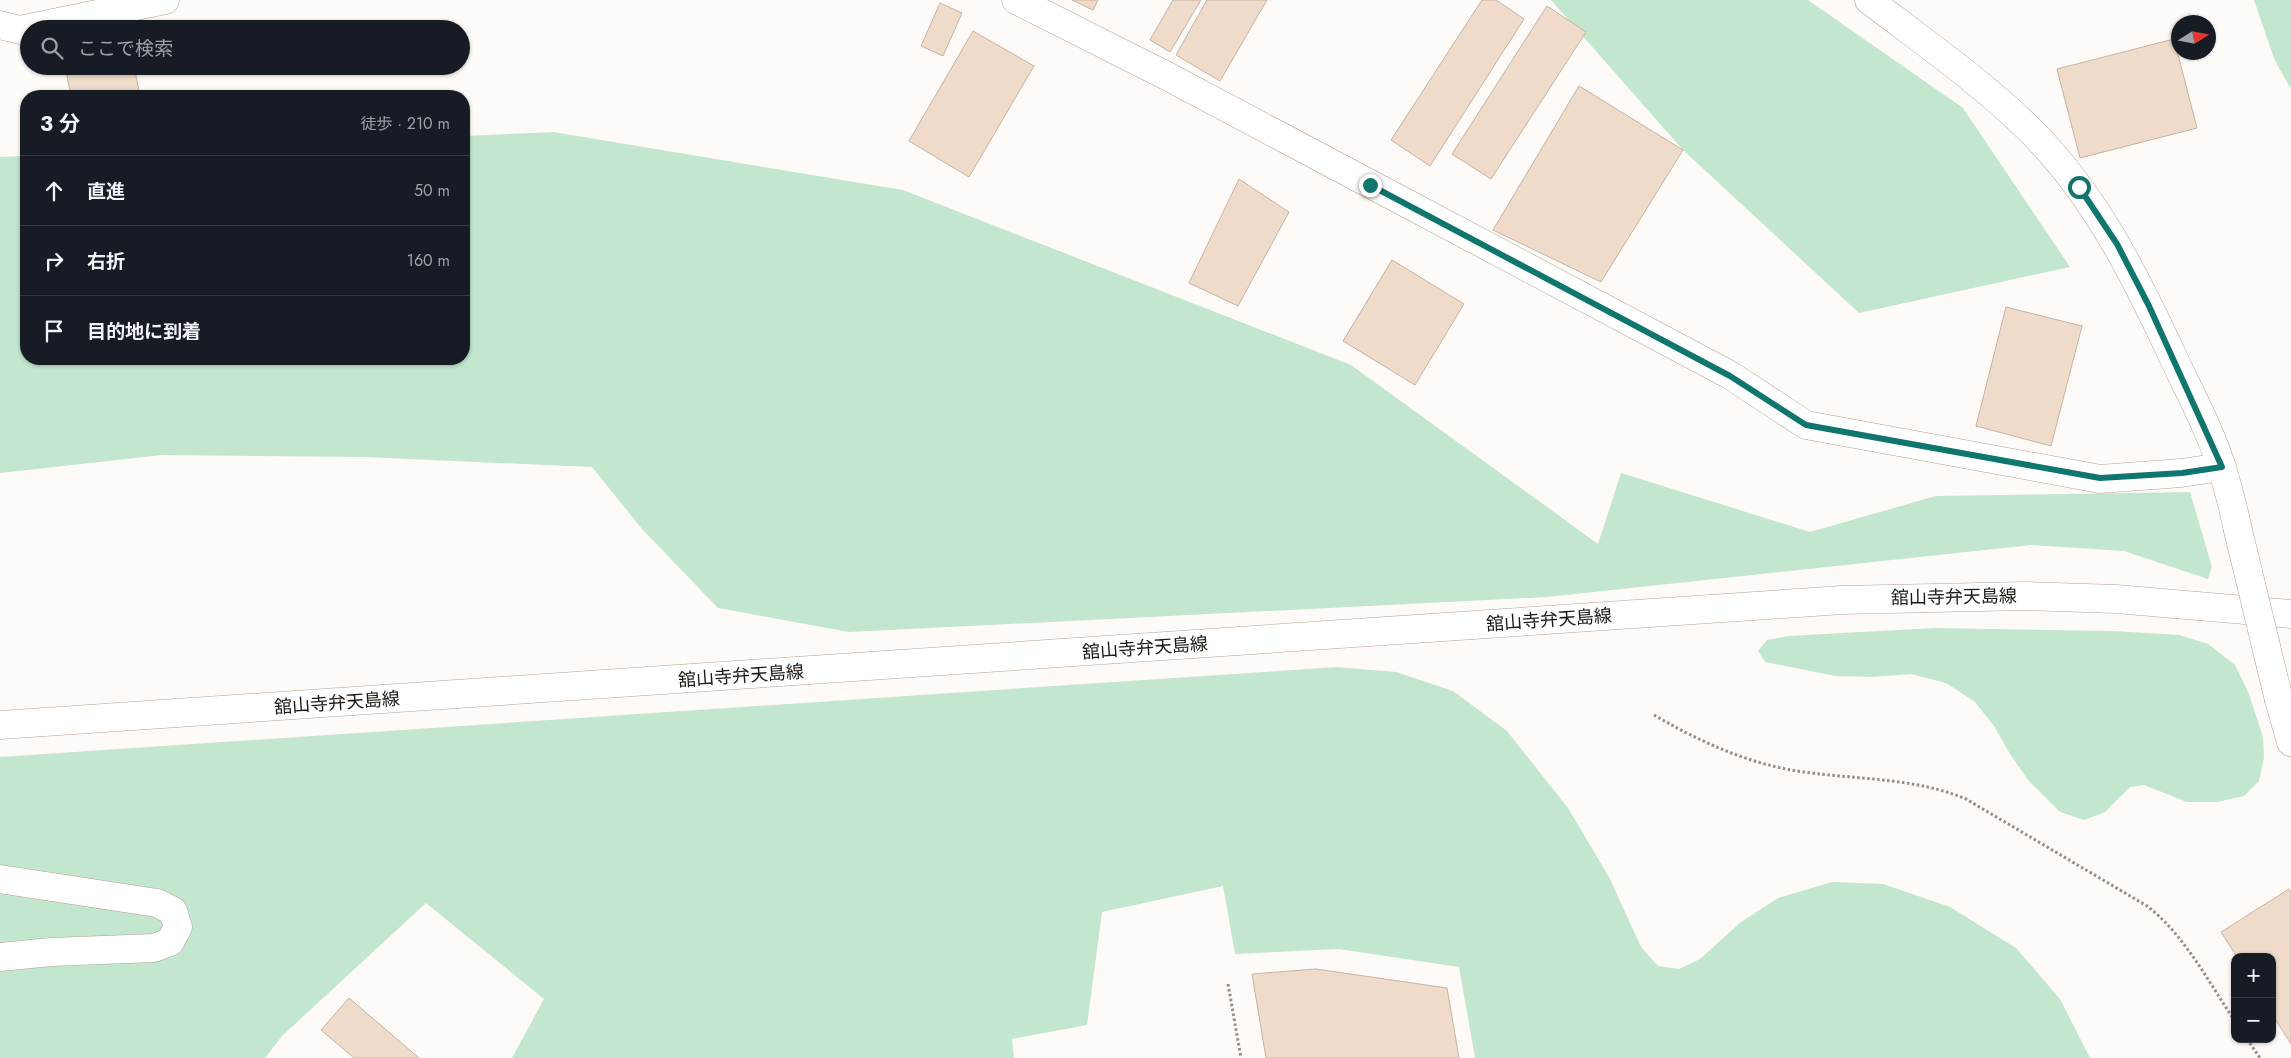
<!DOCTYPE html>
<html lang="ja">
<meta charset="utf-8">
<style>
:root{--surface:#171b24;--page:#242831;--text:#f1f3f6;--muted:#9ea1a6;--line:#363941}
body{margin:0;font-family:Jost,"Noto Sans JP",sans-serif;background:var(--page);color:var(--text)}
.controls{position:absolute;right:15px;bottom:15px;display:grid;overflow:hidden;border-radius:10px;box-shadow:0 1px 4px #0004}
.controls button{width:45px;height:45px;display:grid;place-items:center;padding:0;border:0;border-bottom:1px solid var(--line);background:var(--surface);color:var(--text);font:25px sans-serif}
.compass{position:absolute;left:2171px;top:15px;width:45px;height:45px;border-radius:50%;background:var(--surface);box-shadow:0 1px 4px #0004;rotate:79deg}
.stop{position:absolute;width:15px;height:15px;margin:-11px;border:4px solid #0f766e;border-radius:50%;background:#fff}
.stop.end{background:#0f766e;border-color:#fff;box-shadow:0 1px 5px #0008}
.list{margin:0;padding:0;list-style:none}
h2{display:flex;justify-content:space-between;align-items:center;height:65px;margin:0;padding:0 20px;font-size:21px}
h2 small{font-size:16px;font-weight:400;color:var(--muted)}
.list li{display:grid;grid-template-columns:32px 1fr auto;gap:15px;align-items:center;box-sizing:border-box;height:70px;padding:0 20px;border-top:1px solid var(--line)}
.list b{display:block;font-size:19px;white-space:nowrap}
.list em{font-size:16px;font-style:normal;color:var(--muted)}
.icon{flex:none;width:28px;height:28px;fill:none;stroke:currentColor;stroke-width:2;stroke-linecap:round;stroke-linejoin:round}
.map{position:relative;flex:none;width:2291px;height:1058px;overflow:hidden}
.search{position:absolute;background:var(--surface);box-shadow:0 1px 4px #0004;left:20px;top:20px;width:450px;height:55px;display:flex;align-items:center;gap:12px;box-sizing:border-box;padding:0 18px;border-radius:28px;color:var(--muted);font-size:19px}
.panel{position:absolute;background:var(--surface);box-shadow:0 1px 4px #0004;left:20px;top:90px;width:450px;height:275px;border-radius:20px}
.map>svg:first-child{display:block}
.green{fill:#c2e6ce}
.building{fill:#efdbca;stroke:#c7b3a3}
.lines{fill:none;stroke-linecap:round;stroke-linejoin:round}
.minor-casing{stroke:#b5a192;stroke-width:29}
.tertiary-casing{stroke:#b5a192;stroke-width:29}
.secondary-casing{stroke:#b5a192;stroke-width:29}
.path{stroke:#938e89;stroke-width:3;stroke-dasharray:2.5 2.5;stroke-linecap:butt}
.minor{stroke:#fff;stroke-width:28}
.tertiary{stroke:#fff;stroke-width:28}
.secondary{stroke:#fff;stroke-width:28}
.tertiary-bridge-casing{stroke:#b5a192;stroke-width:29;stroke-linecap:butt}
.tertiary-bridge{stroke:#fff;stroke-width:28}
.route{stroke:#0f766e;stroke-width:6}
.labels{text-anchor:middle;stroke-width:4;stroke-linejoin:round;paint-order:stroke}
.street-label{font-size:18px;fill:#1f1812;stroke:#fff}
</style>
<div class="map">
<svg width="2291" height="1058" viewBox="0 0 2291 1058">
<rect width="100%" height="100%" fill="#fefaf7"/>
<g class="green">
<path d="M 1551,0 L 1808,0 L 1963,108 L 2070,267 L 1859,313 L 1683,150 Z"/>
<path d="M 2254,0 L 2291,0 L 2291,89 L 2275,61 Z"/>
<path d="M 553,132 L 903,190 L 1351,365 L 1598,544 L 1621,473 L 1810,532 L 1936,496 L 2190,492 L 2212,567 L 2208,579 L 2124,551 L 2031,545 L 1547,597 L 849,632 L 718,608 L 642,529 L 592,467 L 365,457 L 162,455 L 0,473 L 0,157 L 26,156 L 26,359 L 464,359 L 464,136 Z"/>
<path d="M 1934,628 L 2114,631 L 2179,635 L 2208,644 L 2235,665 L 2249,694 L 2263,737 L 2264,758 L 2259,781 L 2244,796 L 2217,802 L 2187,802 L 2144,785 L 2130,787 L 2105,812 L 2084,820 L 2060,812 L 2028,780 L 2010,754 L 1994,726 L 1975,702 L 1946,683 L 1911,674 L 1872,677 L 1835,676 L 1765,662 L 1758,651 L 1767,640 L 1788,636 Z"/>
<path d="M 1337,667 L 1396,672 L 1453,691 L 1507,731 L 1568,808 L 1609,877 L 1641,947 L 1658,966 L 1679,969 L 1700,959 L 1741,922 L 1778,898 L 1832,882 L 1883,884 L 1950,907 L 2016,948 L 2060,999 L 2090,1058 L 1475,1058 L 1459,967 L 1339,949 L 1235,954 L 1223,886 L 1102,912 L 1087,1025 L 1012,1039 L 1014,1058 L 512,1058 L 544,999 L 426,903 L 282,1036 L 265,1058 L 0,1058 L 0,757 Z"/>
</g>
<g class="building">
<path d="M 1072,0 L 1098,0 L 1093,10 Z"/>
<path d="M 1173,0 L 1201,0 L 1170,52 L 1150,40 Z"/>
<path d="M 1207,0 L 1267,0 L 1220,81 L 1176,55 Z"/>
<path d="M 1482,0 L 1496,0 L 1524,19 L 1430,166 L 1391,140 Z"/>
<path d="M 940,3 L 962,13 L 943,56 L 921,46 Z"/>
<path d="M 1547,6 L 1586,32 L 1491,179 L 1452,154 Z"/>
<path d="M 973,31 L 1034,66 L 969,177 L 909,141 Z"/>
<path d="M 2174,39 L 2197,128 L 2080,158 L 2057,69 Z"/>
<path d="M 65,66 L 134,66 L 140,96 L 71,96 Z"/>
<path d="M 1579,86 L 1683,150 L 1601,282 L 1493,230 Z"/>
<path d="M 1239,179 L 1289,212 L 1238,306 L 1189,283 Z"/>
<path d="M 1392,260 L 1464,304 L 1415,385 L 1343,341 Z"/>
<path d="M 2006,307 L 2082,326 L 2051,446 L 1976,426 Z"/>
<path d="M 2289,889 L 2291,893 L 2291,1044 L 2272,1014 L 2272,957 L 2237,957 L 2221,932 Z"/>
<path d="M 1316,969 L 1447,988 L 1459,1058 L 1266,1058 L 1252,974 Z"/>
<path d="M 349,998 L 419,1058 L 354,1058 L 321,1030 Z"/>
</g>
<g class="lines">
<g class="minor-casing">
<g id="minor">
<path d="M 1016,0 L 1165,75 L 1730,375 L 1806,425 L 2100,479 L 2181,473 L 2222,467"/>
<path d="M 0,25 L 20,30 L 165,0"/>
<path d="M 2279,700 L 2291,742"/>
<path d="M 0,879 L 157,903 L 173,911 L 178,927 L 170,942 L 154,948 L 51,952 L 0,957"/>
</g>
</g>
<g class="tertiary-casing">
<path id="tertiary" d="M 1869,0 C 1925,43 1983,83 2033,133 C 2096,197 2136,277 2173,357 C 2190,393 2210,430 2222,468 C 2228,487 2233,507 2237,526"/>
</g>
<g class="secondary-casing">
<path id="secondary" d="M 0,725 L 1842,600 L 2025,596 L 2116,599 L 2291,614"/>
</g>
<g class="path">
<path d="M 1654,715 C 1697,740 1742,761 1791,770 C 1849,780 1911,776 1966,799 L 2147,906 C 2184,934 2209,983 2235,1021"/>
<path d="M 1228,984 L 1241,1058"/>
<path d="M 2247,1039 L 2260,1058"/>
</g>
<use href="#minor" class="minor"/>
<use href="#tertiary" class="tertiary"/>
<use href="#secondary" class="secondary"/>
<g class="tertiary-bridge-casing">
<path id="tertiary-bridge" d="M 2237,526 L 2279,700"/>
</g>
<use href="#tertiary-bridge" class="tertiary-bridge"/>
</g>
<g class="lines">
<path class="route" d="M 1370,185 L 1730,376 L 1806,425 L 2100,478 L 2182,473 L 2222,467 L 2149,306 L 2117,244 L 2079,187"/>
</g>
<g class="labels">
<g class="street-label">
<text transform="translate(1954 597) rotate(-1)" y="6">舘山寺弁天島線</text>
<text transform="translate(1549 620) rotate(-4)" y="6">舘山寺弁天島線</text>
<text transform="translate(1145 648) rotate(-4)" y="6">舘山寺弁天島線</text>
<text transform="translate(741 676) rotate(-4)" y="6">舘山寺弁天島線</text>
<text transform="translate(337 703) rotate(-4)" y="6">舘山寺弁天島線</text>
</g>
</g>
</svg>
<div class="controls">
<button>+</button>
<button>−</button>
</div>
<svg class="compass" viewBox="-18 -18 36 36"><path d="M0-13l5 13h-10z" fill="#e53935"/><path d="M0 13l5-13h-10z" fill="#9ea1a6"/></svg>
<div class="stop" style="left:2079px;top:187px"></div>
<div class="stop end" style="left:1370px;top:185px"></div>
<div class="search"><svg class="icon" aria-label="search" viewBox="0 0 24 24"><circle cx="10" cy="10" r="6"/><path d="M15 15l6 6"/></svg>ここで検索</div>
<section class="panel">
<h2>3 分<small>徒歩 · 210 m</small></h2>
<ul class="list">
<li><svg class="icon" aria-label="ahead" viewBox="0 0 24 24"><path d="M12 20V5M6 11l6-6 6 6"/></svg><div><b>直進</b></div><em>50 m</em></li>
<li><svg class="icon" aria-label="right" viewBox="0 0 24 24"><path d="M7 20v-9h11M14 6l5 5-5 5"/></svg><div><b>右折</b></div><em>160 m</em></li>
<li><svg class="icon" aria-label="arrive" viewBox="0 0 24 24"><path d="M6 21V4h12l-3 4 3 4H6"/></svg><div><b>目的地に到着</b></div></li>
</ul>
</section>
</div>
